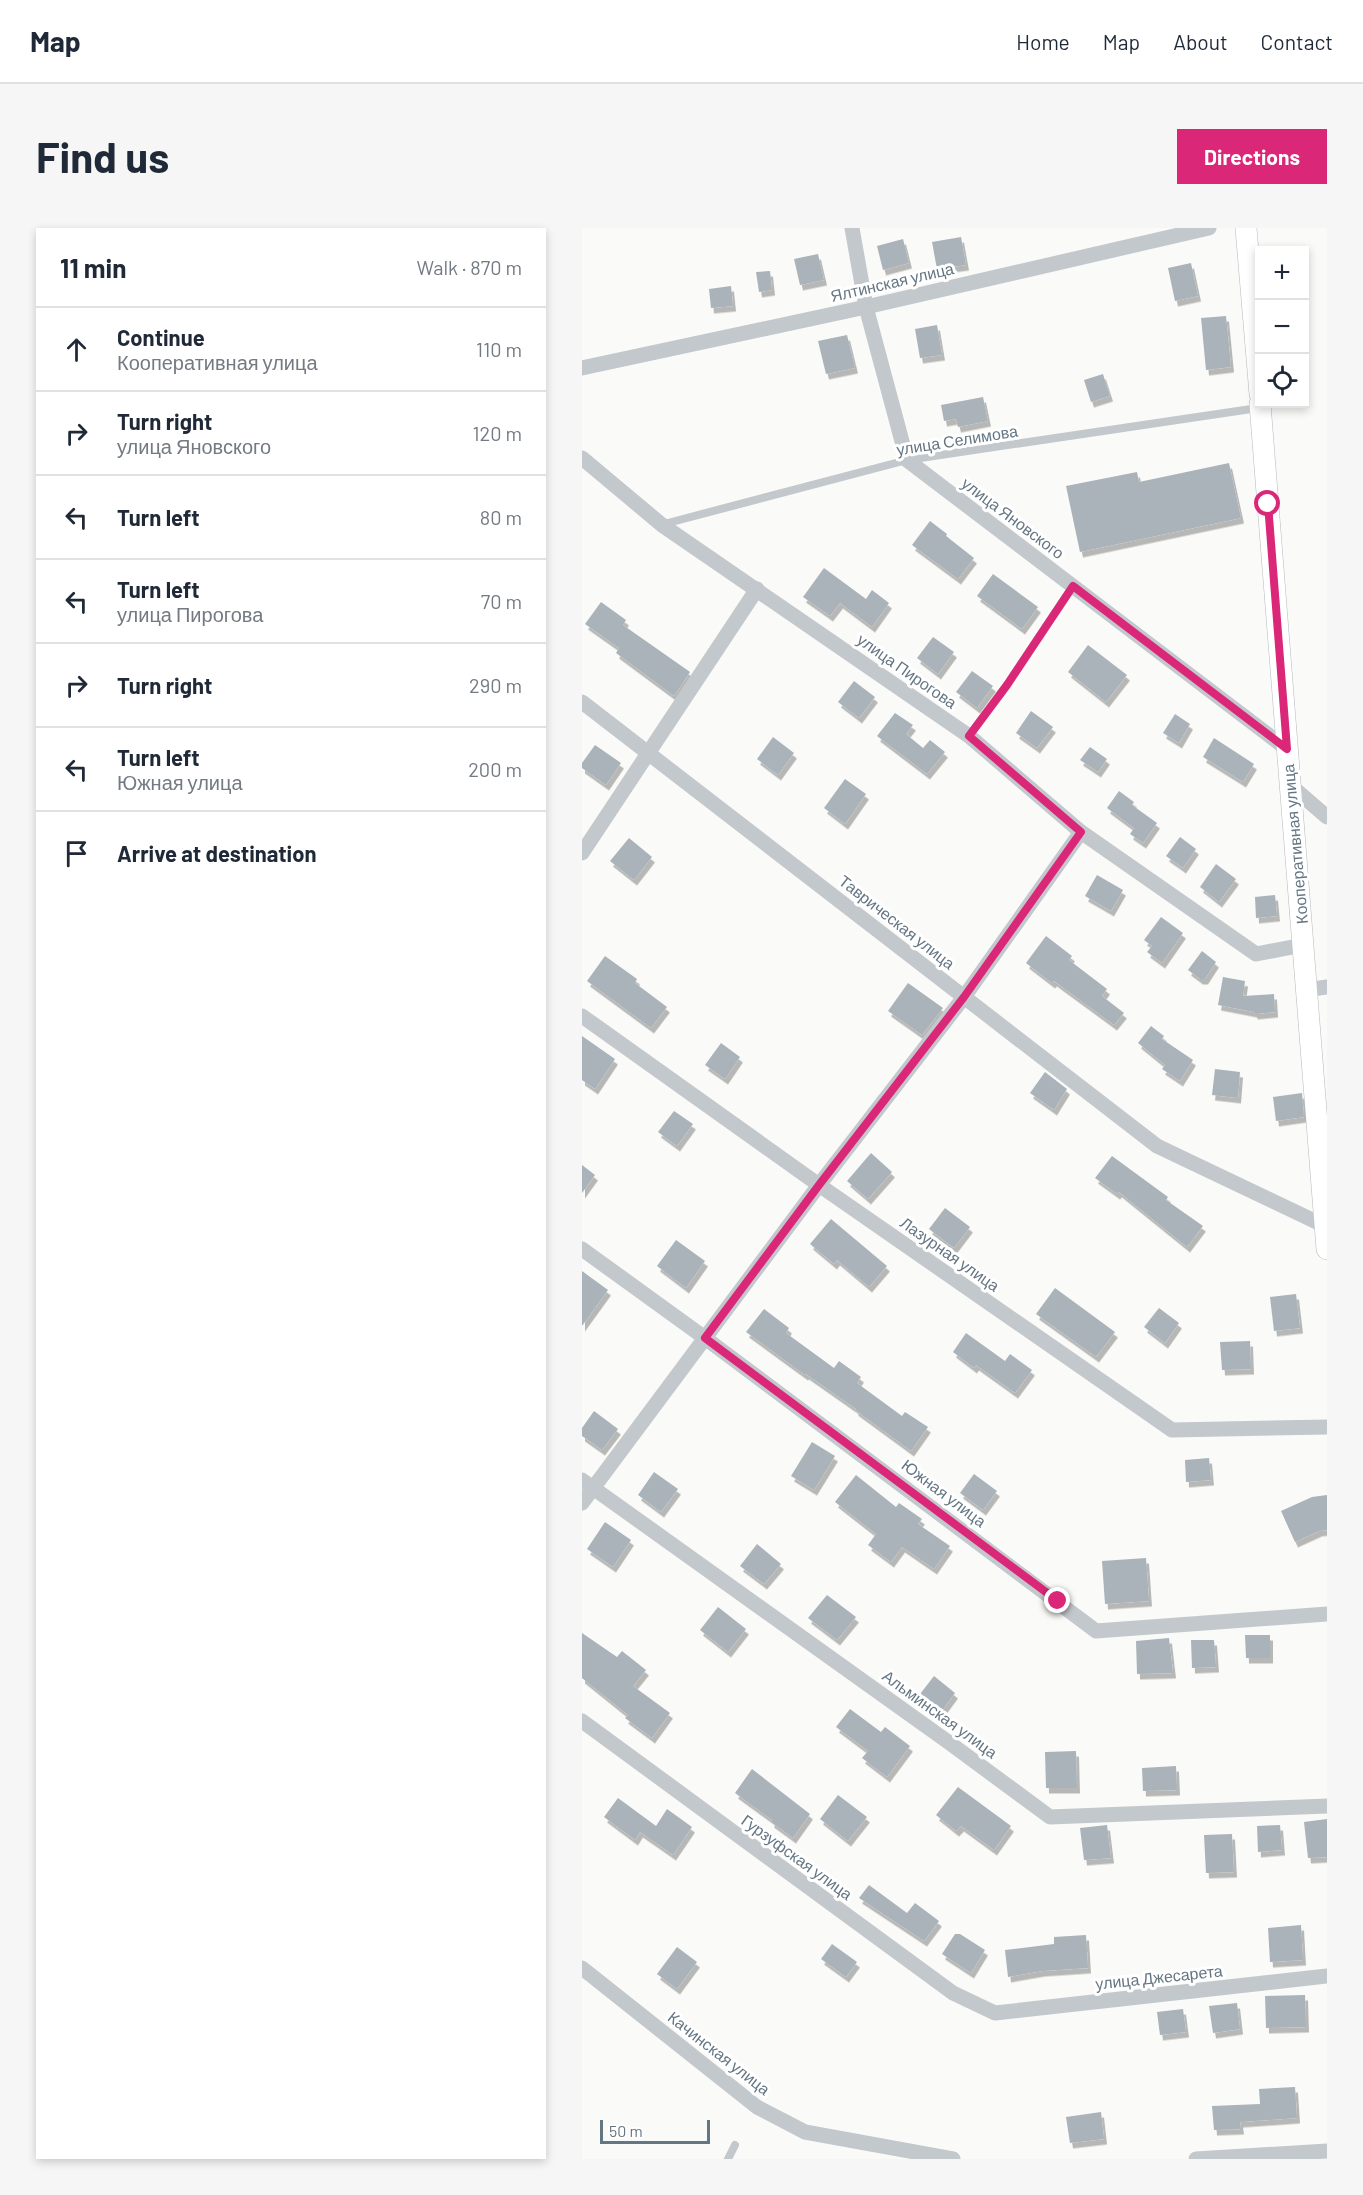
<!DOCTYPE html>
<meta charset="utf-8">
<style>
:root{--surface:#fff;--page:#f6f6f7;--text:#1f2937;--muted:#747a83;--line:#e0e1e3;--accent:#db2777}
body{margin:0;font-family:Barlow,sans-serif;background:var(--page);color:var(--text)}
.controls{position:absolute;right:18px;top:18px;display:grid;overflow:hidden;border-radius:0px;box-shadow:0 3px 9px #0003}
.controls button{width:54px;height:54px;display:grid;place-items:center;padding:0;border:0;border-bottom:2px solid var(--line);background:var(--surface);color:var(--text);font:30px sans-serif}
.scale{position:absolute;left:18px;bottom:15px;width:110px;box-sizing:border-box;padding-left:6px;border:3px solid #657683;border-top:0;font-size:16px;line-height:21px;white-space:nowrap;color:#657683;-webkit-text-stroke:4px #fff;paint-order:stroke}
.stop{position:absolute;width:18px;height:18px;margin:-14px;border:4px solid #db2777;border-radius:50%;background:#fff}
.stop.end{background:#db2777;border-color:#fff;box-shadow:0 2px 6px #0008}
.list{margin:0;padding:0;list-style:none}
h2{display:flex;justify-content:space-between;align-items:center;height:78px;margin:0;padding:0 24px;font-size:26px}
h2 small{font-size:20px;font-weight:400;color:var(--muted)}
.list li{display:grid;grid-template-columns:39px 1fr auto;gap:18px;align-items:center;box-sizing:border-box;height:84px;padding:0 24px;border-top:2px solid var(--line)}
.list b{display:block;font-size:22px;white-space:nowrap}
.list p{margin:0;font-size:20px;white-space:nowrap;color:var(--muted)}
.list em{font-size:20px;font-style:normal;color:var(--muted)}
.icon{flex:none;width:33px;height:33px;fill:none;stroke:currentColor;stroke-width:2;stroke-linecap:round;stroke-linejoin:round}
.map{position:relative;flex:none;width:745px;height:1931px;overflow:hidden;border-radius:0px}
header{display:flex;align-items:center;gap:36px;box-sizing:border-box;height:84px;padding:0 30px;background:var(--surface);border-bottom:2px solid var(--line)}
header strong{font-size:28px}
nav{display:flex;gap:33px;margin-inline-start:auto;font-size:21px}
.intro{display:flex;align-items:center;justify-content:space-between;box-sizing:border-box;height:144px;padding:0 36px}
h1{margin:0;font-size:42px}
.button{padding:15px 27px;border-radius:0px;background:var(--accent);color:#fff;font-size:21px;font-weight:700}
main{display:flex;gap:36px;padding:0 36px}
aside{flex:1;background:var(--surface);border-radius:0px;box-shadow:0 3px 9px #0003}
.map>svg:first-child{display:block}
.building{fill:#aab3b9;filter:url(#shadow)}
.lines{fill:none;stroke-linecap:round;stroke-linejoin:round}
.secondary-casing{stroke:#b3babf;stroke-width:22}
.lane{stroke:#c3c8cc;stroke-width:8}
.street{stroke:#c3c8cc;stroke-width:15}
.secondary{stroke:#fff;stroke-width:21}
.route{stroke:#db2777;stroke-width:8}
.labels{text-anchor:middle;stroke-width:6;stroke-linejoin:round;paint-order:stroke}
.street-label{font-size:16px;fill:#657683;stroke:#fff}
</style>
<header>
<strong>Map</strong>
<nav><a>Home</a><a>Map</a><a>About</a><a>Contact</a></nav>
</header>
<div class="intro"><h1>Find us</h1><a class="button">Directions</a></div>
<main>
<aside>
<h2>11 min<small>Walk · 870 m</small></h2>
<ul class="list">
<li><svg class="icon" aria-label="ahead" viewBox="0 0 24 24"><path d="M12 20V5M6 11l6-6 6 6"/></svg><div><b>Continue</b><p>Кооперативная улица</p></div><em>110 m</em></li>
<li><svg class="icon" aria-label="right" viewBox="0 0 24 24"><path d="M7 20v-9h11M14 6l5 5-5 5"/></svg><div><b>Turn right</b><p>улица Яновского</p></div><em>120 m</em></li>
<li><svg class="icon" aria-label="left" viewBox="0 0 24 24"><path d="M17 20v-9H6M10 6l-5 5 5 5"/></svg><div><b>Turn left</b></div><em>80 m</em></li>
<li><svg class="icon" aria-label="left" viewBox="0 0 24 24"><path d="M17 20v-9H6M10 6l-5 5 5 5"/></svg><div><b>Turn left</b><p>улица Пирогова</p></div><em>70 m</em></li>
<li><svg class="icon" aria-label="right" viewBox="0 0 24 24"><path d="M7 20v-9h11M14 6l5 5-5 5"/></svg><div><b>Turn right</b></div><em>290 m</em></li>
<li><svg class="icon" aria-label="left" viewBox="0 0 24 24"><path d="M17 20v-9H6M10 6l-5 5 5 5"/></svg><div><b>Turn left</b><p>Южная улица</p></div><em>200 m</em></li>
<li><svg class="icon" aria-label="arrive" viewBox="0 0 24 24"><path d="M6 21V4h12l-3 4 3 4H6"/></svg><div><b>Arrive at destination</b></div></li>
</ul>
</aside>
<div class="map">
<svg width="745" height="1931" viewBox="0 0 745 1931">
<defs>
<filter id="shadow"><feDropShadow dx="3" dy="5.5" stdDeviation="0" flood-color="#0004"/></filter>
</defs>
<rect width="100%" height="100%" fill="#fafaf8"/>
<g class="building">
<path d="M 379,9 L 384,37 L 355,41 L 350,14 Z"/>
<path d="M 321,11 L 327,35 L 301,42 L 295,18 Z"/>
<path d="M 236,26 L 242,52 L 218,57 L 212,31 Z"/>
<path d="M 609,35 L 616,68 L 593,73 L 586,40 Z"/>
<path d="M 188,43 L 190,62 L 177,64 L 174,44 Z"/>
<path d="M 149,58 L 151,78 L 129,80 L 127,61 Z"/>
<path d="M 644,88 L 649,139 L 624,142 L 619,90 Z"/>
<path d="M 355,97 L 360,127 L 338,130 L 333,101 Z"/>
<path d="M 265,107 L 273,140 L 244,146 L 236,113 Z"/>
<path d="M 521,146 L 528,168 L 509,174 L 502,152 Z"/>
<path d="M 401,169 L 406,193 L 376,199 L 374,191 L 362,193 L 359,177 Z"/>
<path d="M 647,235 L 659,290 L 498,324 L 484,258 L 555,244 L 557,254 Z"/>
<path d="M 348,293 L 365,306 L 364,308 L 392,330 L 376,351 L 330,317 Z"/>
<path d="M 242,340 L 284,371 L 290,362 L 307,375 L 290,399 L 258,375 L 248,388 L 221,369 Z"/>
<path d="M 411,346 L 456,379 L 440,401 L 395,368 Z"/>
<path d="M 19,374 L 44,392 L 41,397 L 108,444 L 92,468 L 34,425 L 37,420 L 3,396 Z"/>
<path d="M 351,409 L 372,424 L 356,446 L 335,430 Z"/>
<path d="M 506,417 L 545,447 L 524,474 L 486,444 Z"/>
<path d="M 390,443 L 411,458 L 395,480 L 374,464 Z"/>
<path d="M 272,453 L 293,469 L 277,490 L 256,474 Z"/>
<path d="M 449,483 L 471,499 L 455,520 L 434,505 Z"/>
<path d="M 313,485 L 331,497 L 324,506 L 341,520 L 348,512 L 363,524 L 345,546 L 295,508 Z"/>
<path d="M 593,486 L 608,496 L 597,515 L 581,505 Z"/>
<path d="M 191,509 L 212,525 L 196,547 L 175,531 Z"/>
<path d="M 632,510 L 672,536 L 661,554 L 621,529 Z"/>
<path d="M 13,517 L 39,535 L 24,557 L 0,540 L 0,535 Z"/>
<path d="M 508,519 L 525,531 L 516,544 L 498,532 Z"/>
<path d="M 263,551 L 284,566 L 263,596 L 242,580 Z"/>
<path d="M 537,563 L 552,574 L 550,577 L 575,595 L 561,615 L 548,606 L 552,600 L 525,580 Z"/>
<path d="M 598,609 L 614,621 L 601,640 L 584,628 Z"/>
<path d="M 47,610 L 70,629 L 52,652 L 28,633 Z"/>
<path d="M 634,636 L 654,651 L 637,674 L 618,659 Z"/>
<path d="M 515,647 L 541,662 L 529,683 L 503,668 Z"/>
<path d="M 693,667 L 695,688 L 674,690 L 673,669 Z"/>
<path d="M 579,689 L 601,705 L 580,735 L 565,724 L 570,718 L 562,712 Z"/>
<path d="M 464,708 L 490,728 L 487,732 L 525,761 L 520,768 L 542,785 L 532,797 L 472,753 L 470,755 L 444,735 Z"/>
<path d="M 620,723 L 634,734 L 623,751 L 618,751 L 606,742 Z"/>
<path d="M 23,728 L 55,751 L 53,755 L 85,779 L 69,800 L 5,753 Z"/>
<path d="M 641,749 L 663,753 L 661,768 L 692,766 L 693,784 L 673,786 L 672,784 L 636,777 Z"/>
<path d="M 326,755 L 361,780 L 340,807 L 306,783 Z"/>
<path d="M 569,798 L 582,808 L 580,811 L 611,832 L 598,853 L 580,841 L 583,837 L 556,815 Z"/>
<path d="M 0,808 L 33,831 L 13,861 L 0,852 Z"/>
<path d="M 139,815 L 158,829 L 143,851 L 123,837 Z"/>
<path d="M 633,841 L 658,844 L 656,870 L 630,867 Z"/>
<path d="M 463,844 L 485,861 L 472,882 L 448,865 Z"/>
<path d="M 720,865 L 722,889 L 694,893 L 691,869 Z"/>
<path d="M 92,883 L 111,896 L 95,918 L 76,904 Z"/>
<path d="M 289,925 L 310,944 L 286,971 L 265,953 Z"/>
<path d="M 530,928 L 586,969 L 584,972 L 621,998 L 605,1019 L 537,964 L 535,966 L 513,950 Z"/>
<path d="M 0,937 L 13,947 L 0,965 Z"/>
<path d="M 363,980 L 388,999 L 372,1020 L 347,1001 Z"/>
<path d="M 249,991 L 305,1038 L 287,1059 L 255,1032 L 252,1036 L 228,1016 Z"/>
<path d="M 94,1012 L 123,1033 L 104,1060 L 75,1038 Z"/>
<path d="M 0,1043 L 26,1062 L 0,1098 Z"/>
<path d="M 473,1060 L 533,1104 L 514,1129 L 454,1086 Z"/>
<path d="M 714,1066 L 718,1100 L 692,1103 L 688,1069 Z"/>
<path d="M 577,1080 L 597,1095 L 583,1115 L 562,1099 Z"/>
<path d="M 182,1081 L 207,1100 L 204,1105 L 252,1140 L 257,1133 L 279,1149 L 275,1155 L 320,1188 L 323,1184 L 346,1199 L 329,1223 L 273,1182 L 274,1181 L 224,1146 L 223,1147 L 164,1104 Z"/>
<path d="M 384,1105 L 423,1133 L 428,1126 L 450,1142 L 433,1165 L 394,1137 L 392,1140 L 371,1124 Z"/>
<path d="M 668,1113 L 669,1141 L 640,1142 L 638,1114 Z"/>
<path d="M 12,1183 L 36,1201 L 20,1222 L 0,1208 L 0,1200 Z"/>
<path d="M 230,1214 L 253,1228 L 232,1262 L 209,1248 Z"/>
<path d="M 627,1230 L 629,1252 L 604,1254 L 603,1232 Z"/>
<path d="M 72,1244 L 96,1261 L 79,1284 L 56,1267 Z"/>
<path d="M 392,1246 L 415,1263 L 401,1282 L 378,1265 Z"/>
<path d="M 274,1247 L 314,1279 L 317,1275 L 340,1291 L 336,1296 L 368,1318 L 352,1341 L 320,1319 L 309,1334 L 286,1317 L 294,1306 L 253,1274 Z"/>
<path d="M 745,1267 L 745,1302 L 737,1303 L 713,1314 L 699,1283 L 730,1269 Z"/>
<path d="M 23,1294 L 49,1312 L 31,1339 L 5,1321 Z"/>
<path d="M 175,1316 L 199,1336 L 182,1356 L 158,1338 Z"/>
<path d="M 564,1330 L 567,1373 L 523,1376 L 520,1333 Z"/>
<path d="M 245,1367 L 274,1389 L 255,1412 L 226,1390 Z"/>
<path d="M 136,1379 L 164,1401 L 146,1424 L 118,1402 Z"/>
<path d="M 0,1405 L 35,1429 L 40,1423 L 64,1442 L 51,1458 L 88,1485 L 70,1510 L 43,1490 L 46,1487 L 0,1450 Z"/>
<path d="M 663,1407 L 688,1407 L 688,1430 L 664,1430 Z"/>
<path d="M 587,1410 L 591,1445 L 555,1446 L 554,1413 Z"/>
<path d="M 609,1412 L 632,1412 L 634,1439 L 610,1440 Z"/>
<path d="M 352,1448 L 373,1465 L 357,1487 L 335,1470 Z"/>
<path d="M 268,1481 L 299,1504 L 303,1499 L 328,1518 L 305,1549 L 280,1530 L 286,1523 L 254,1499 Z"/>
<path d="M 494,1523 L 495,1560 L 464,1560 L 463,1524 Z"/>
<path d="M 594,1538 L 595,1562 L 561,1563 L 560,1540 Z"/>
<path d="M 170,1541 L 228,1586 L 211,1610 L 189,1594 L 190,1592 L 153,1565 Z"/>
<path d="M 376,1559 L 429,1598 L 412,1622 L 379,1598 L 374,1603 L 354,1587 Z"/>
<path d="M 256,1567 L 285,1589 L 266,1613 L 238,1591 Z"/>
<path d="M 36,1570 L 74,1598 L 85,1581 L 110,1599 L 91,1627 L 58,1604 L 53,1612 L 22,1589 Z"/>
<path d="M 745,1591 L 745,1629 L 726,1630 L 722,1594 Z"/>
<path d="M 525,1597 L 529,1630 L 502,1632 L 498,1600 Z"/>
<path d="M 698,1597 L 700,1622 L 676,1624 L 675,1598 Z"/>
<path d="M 650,1606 L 652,1644 L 624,1645 L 622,1607 Z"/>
<path d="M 287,1657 L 325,1685 L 333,1675 L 357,1693 L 342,1713 L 277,1670 Z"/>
<path d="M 719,1697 L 721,1732 L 688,1734 L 686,1700 Z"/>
<path d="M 373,1706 L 378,1706 L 403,1722 L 389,1745 L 360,1726 Z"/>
<path d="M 504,1707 L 506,1740 L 460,1743 L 426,1749 L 423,1722 L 472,1716 L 472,1709 Z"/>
<path d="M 250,1716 L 275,1734 L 264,1749 L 239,1731 Z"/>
<path d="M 95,1719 L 115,1734 L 95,1761 L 75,1746 Z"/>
<path d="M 723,1767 L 724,1799 L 684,1800 L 683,1768 Z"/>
<path d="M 655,1775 L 658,1801 L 631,1805 L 627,1778 Z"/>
<path d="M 601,1781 L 604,1804 L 578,1807 L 575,1784 Z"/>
<path d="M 713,1859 L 715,1890 L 658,1894 L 659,1901 L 632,1902 L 630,1878 L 678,1876 L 677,1861 Z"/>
<path d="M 519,1884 L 522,1911 L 488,1915 L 484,1889 Z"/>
</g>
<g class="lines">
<g class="secondary-casing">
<g id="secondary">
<path d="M 664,0 L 678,166"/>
<path d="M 678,176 L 745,1021"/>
</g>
</g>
<g class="lane">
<path d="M 82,296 L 325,232 L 676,180"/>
<path d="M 387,508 L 425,457 L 491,358"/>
<path d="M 146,1931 L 153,1917"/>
</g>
<g class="street">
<path d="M 270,0 L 284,79 L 325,232 L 705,521"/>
<path d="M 0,140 L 284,79 L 627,0"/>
<path d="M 0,230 L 80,297 L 387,508 L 499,604 L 674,726 L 721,717"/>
<path d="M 0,474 L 575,918 L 743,998"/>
<path d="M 708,557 L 745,589"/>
<path d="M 0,625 L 175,361"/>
<path d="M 724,762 L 745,759"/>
<path d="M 0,788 L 237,957 L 590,1202 L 745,1199"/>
<path d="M 0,1021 L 123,1110 L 514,1403 L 745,1386"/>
<path d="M 0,1252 L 369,1516 L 468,1589 L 745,1578"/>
<path d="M 0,1275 L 237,957 L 382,769 L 499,604"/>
<path d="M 0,1493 L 371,1765 L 413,1785 L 745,1748"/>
<path d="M 0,1740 L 175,1879 L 223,1904 L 371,1931"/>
<path d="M 614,1931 L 745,1923"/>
</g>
<use href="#secondary" class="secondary"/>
</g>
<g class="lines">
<path class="route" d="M 476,1373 L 123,1110 L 237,957 L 382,769 L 499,604 L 387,508 L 425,457 L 491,358 L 705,521 L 686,276"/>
</g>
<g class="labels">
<g class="street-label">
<text transform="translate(310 54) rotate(-13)" y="6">Ялтинская улица</text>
<text transform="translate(375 212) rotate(-9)" y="6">улица Селимова</text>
<text transform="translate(431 290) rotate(37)" y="6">улица Яновского</text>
<text transform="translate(325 443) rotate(35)" y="6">улица Пирогова</text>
<text transform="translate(713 616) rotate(-95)" y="6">Кооперативная улица</text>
<text transform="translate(315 694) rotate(38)" y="6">Таврическая улица</text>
<text transform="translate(368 1026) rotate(35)" y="6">Лазурная улица</text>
<text transform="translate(362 1265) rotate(37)" y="6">Южная улица</text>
<text transform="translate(358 1486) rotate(36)" y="6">Альминская улица</text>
<text transform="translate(215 1629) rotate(36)" y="6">Гурзуфская улица</text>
<text transform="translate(577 1749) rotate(-6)" y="6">улица Джесарета</text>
<text transform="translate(137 1825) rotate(38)" y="6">Качинская улица</text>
</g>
</g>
</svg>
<div class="controls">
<button>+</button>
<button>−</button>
<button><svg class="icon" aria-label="locate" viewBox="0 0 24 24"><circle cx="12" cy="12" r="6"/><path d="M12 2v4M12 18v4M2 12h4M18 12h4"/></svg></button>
</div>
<div class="scale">50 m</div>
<div class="stop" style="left:686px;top:276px"></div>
<div class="stop end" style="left:476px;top:1373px"></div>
</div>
</main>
